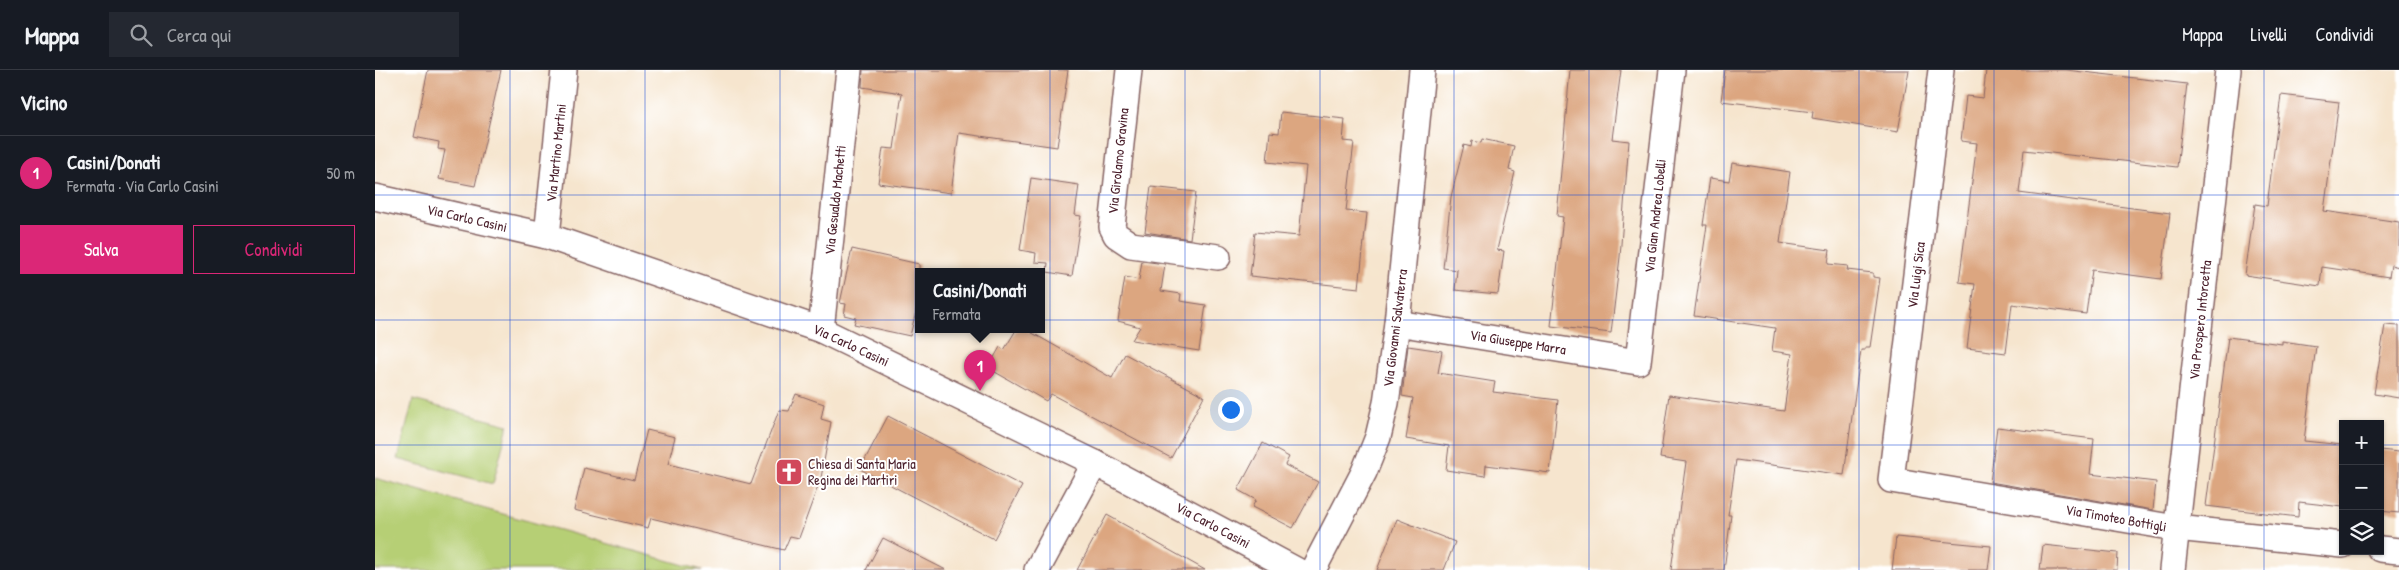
<!DOCTYPE html>
<html lang="it">
<meta charset="utf-8">
<style>
:root{--surface:#171b24;--page:#242831;--text:#f1f3f6;--muted:#9ea1a6;--line:#363941;--accent:#db2777}
body{margin:0;font-family:"Patrick Hand",sans-serif;background:var(--page);color:var(--text)}
.controls{position:absolute;right:15px;bottom:15px;display:grid;overflow:hidden;border-radius:0px;box-shadow:0 1px 4px #0004}
.controls button{width:45px;height:45px;display:grid;place-items:center;padding:0;border:0;border-bottom:1px solid var(--line);background:var(--surface);color:var(--text);font:25px sans-serif}
.you{position:absolute;left:855px;top:339px;width:18px;height:18px;margin:-12px;border:4px solid #fff;border-radius:50%;background:#1a73e8;box-shadow:0 0 0 8px #1a73e833}
.badge{display:grid;place-items:center;width:32px;height:32px;border-radius:50%;background:var(--accent);color:#fff;font-size:16px;font-weight:700}
.pin{position:absolute;translate:-50% -41px;filter:drop-shadow(0 1px 2px #0008)}
.pin::after{content:'';position:absolute;top:26px;width:18px;height:15px;background:inherit;clip-path:polygon(0 0,100% 0,50% 100%)}
.popup{position:absolute;left:540px;top:198px;width:130px;height:65px;box-sizing:border-box;display:grid;place-content:center;border-radius:0px;background:var(--surface);filter:drop-shadow(0 1px 4px #0005);font-size:16px;white-space:nowrap;color:var(--muted)}
.popup b{font-size:19px;color:var(--text)}
.popup::after{content:'';position:absolute;left:50%;top:100%;margin-left:-10px;border:10px solid transparent;border-top-color:var(--surface)}
.list{margin:0;padding:0;list-style:none}
h2{display:flex;justify-content:space-between;align-items:center;height:65px;margin:0;padding:0 20px;font-size:21px}
h2 small{font-size:16px;font-weight:400;color:var(--muted)}
.list li{display:grid;grid-template-columns:32px 1fr auto;gap:15px;align-items:center;box-sizing:border-box;height:75px;padding:0 20px;border-top:1px solid var(--line)}
.list b{display:block;font-size:19px;white-space:nowrap}
.list p{margin:0;font-size:16px;white-space:nowrap;color:var(--muted)}
.list em{font-size:16px;font-style:normal;color:var(--muted)}
.actions{display:flex;gap:10px;padding:15px 20px}
.actions a{flex:1;padding:11px 0;border:1px solid var(--accent);border-radius:0px;text-align:center;font-size:18px;color:var(--accent)}
.actions .main{background:var(--accent);color:#fff}
.icon{flex:none;width:28px;height:28px;fill:none;stroke:currentColor;stroke-width:2;stroke-linecap:round;stroke-linejoin:round}
.map{position:relative;flex:none;width:2024px;height:500px;overflow:hidden}
header{display:flex;align-items:center;gap:30px;box-sizing:border-box;height:70px;padding:0 25px;background:var(--surface);border-bottom:1px solid var(--line)}
header strong{font-size:24px}
nav{display:flex;gap:28px;margin-inline-start:auto;font-size:18px}
.search{width:350px;height:45px;background:var(--page);display:flex;align-items:center;gap:12px;box-sizing:border-box;padding:0 18px;border-radius:0px;color:var(--muted);font-size:19px}
main{display:flex}
aside{flex:1;background:var(--surface)}
.map>svg:first-child{display:block}
.green{fill:#b6cf75;stroke:#807750}
.building{fill:#dca680}
.lines{fill:none;stroke-linecap:round;stroke-linejoin:round}
.minor-casing{stroke:#866464;stroke-width:28}
.minor{stroke:#fff;stroke-width:25}
.grid{fill:none;stroke:#1d4ed8;stroke-width:1;stroke-opacity:0.55}
.labels{text-anchor:middle;stroke-width:4;stroke-linejoin:round;paint-order:stroke}
.street-label{font-size:14px;fill:#4a1f2b;stroke:#fff}
.poi-label{font-size:14px;fill:#4a1f2b;stroke:#fff;text-anchor:start}
</style>
<header>
<strong>Mappa</strong>
<div class="search"><svg class="icon" aria-label="search" viewBox="0 0 24 24"><circle cx="10" cy="10" r="6"/><path d="M15 15l6 6"/></svg>Cerca qui</div>
<nav><a>Mappa</a><a>Livelli</a><a>Condividi</a></nav>
</header>
<main>
<aside>
<h2>Vicino<small></small></h2>
<ul class="list">
<li><span class="badge">1</span><div><b>Casini/Donati</b><p>Fermata · Via Carlo Casini</p></div><em>50 m</em></li>
</ul>
<div class="actions"><a class="main">Salva</a><a>Condividi</a></div>
</aside>
<div class="map">
<svg width="2024" height="500" viewBox="0 0 2024 500">
<rect width="100%" height="100%" fill="#fff"/>
<filter id="ink" filterUnits="userSpaceOnUse"><feTurbulence type="fractalNoise" baseFrequency=".02" numOctaves="2"/><feDisplacementMap in="SourceGraphic" scale="10" xChannelSelector="R" yChannelSelector="G"/><feConvolveMatrix kernelMatrix="1 2 1 2 8 2 1 2 1" color-interpolation-filters="sRGB"/></filter>
<filter id="wash" filterUnits="userSpaceOnUse"><feTurbulence type="fractalNoise" baseFrequency=".0096" numOctaves="4" result="noise"/><feDisplacementMap in="SourceGraphic" scale="20" xChannelSelector="R" yChannelSelector="G"/><feGaussianBlur stdDeviation="1.12" result="paint"/><feColorMatrix in="noise" values="0 0 0 0 0 0 0 0 0 0 0 0 0 0 0 0 0 1.4 0 .05"/><feComposite in="paint" operator="in"/></filter>
<g filter="url(#wash)">
<rect width="100%" height="100%" fill="#f6e5ce"/>
<g class="green">
<path d="M 38,330 L 133,355 L 118,414 L 23,389 Z"/>
<path d="M 0,408 L 327,500 L 0,500 Z"/>
</g>
<g id="blocks">
<g class="building">
<path d="M 53,0 L 126,0 L 100,116 L 64,109 L 70,80 L 63,79 L 64,72 L 39,67 Z"/>
<path d="M 488,0 L 693,0 L 682,77 L 584,63 L 576,123 L 503,113 L 508,78 L 519,79 L 527,23 L 487,17 Z"/>
<path d="M 1195,0 L 1246,0 L 1237,69 L 1254,71 L 1245,187 L 1236,263 L 1176,256 L 1188,147 L 1182,146 Z"/>
<path d="M 1350,0 L 1534,0 L 1523,62 L 1437,48 L 1438,42 L 1346,31 Z"/>
<path d="M 1611,0 L 1691,0 L 1812,14 L 1802,97 L 1649,80 L 1644,123 L 1795,143 L 1786,209 L 1717,200 L 1711,244 L 1637,234 L 1631,283 L 1592,278 L 1600,214 L 1584,212 L 1602,73 L 1586,71 L 1591,26 L 1608,28 Z"/>
<path d="M 1906,25 L 1964,32 L 1949,141 L 2024,152 L 2024,197 L 2016,195 L 2014,207 L 1947,197 L 1945,216 L 1870,205 L 1880,134 L 1892,136 Z"/>
<path d="M 906,42 L 970,49 L 968,71 L 979,72 L 971,141 L 992,143 L 984,218 L 875,206 L 880,162 L 924,166 L 931,96 L 892,92 L 895,62 L 904,63 Z"/>
<path d="M 1107,69 L 1139,76 L 1134,100 L 1140,102 L 1122,180 L 1129,181 L 1123,224 L 1080,220 L 1082,200 L 1068,198 L 1076,127 L 1089,75 L 1096,77 L 1097,71 L 1106,73 Z"/>
<path d="M 1357,93 L 1415,102 L 1405,173 L 1455,180 L 1453,194 L 1473,196 L 1472,200 L 1498,203 L 1498,207 L 1505,208 L 1501,236 L 1495,277 L 1490,277 L 1490,280 L 1486,280 L 1469,405 L 1361,390 L 1353,445 L 1356,445 L 1349,500 L 1296,500 L 1311,392 L 1285,388 L 1294,325 L 1409,341 L 1417,284 L 1397,281 L 1400,258 L 1319,246 L 1332,155 L 1328,155 L 1335,108 L 1354,111 Z"/>
<path d="M 656,108 L 704,115 L 700,145 L 706,146 L 697,206 L 672,202 L 673,193 L 660,192 L 661,183 L 645,180 Z"/>
<path d="M 776,117 L 821,122 L 815,169 L 770,162 Z"/>
<path d="M 477,179 L 544,194 L 544,229 L 535,266 L 479,254 L 481,248 L 469,245 L 471,234 L 465,233 Z"/>
<path d="M 767,191 L 790,194 L 786,221 L 806,224 L 805,231 L 831,235 L 824,281 L 757,270 L 765,257 L 743,251 L 750,207 L 764,210 Z"/>
<path d="M 2010,255 L 2024,256 L 2024,328 L 1999,324 Z"/>
<path d="M 641,260 L 652,260 L 737,308 L 750,284 L 829,326 L 796,388 L 676,324 L 671,331 L 613,298 L 625,277 L 629,280 Z"/>
<path d="M 1853,267 L 1907,274 L 1907,271 L 1941,276 L 1929,371 L 1968,375 L 1968,437 L 1924,432 L 1923,447 L 1831,436 Z"/>
<path d="M 1033,276 L 1067,281 L 1063,303 L 1120,312 L 1118,322 L 1183,330 L 1175,403 L 1111,395 L 1110,406 L 1071,400 L 1074,376 L 1031,369 L 1038,328 L 1027,326 Z"/>
<path d="M 421,324 L 449,334 L 446,349 L 456,352 L 446,408 L 424,468 L 415,466 L 409,480 L 276,448 L 273,458 L 199,440 L 209,398 L 259,410 L 272,360 L 300,367 L 293,394 L 376,414 L 404,340 L 414,341 Z"/>
<path d="M 513,346 L 647,416 L 619,469 L 485,399 Z"/>
<path d="M 1622,357 L 1719,369 L 1715,404 L 1781,412 L 1778,440 L 1615,412 Z"/>
<path d="M 888,373 L 914,387 L 910,395 L 943,412 L 918,458 L 877,437 L 881,430 L 863,420 Z"/>
<path d="M 2005,380 L 2024,382 L 2024,443 L 2005,441 Z"/>
<path d="M 732,445 L 830,500 L 702,500 Z"/>
<path d="M 1022,449 L 1080,472 L 1069,500 L 1002,500 Z"/>
<path d="M 1521,467 L 1616,476 L 1613,500 L 1517,500 Z"/>
<path d="M 508,468 L 571,500 L 491,500 Z"/>
<path d="M 1668,475 L 1743,483 L 1742,500 L 1665,500 Z"/>
</g>
</g>
</g>
<g filter="url(#ink)">
<use href="#blocks" fill-opacity="0" stroke="#866464" stroke-width="1"/>
<g class="lines">
<g class="minor-casing">
<g id="minor">
<path d="M 754,0 L 737,157 L 741,165 L 756,175 L 843,187"/>
<path d="M 1566,0 L 1516,410 L 1801,458 L 1968,475"/>
<path d="M 0,127 L 172,166 L 446,260 L 720,393 L 921,500"/>
<path d="M 172,166 L 189,0"/>
<path d="M 1022,253 L 1263,292 L 1297,0"/>
<path d="M 446,260 L 474,0"/>
<path d="M 2005,479 L 2024,481"/>
<path d="M 662,500 L 720,393"/>
<path d="M 938,500 L 989,402 L 1003,367 L 1011,333 L 1022,253 L 1047,0"/>
<path d="M 1797,500 L 1853,0"/>
</g>
</g>
<use href="#minor" class="minor"/>
</g>
</g>
<path class="grid" d="M 135,0 L 135,500M 270,0 L 270,500M 405,0 L 405,500M 540,0 L 540,500M 675,0 L 675,500M 810,0 L 810,500M 945,0 L 945,500M 1079,0 L 1079,500M 1214,0 L 1214,500M 1349,0 L 1349,500M 1484,0 L 1484,500M 1619,0 L 1619,500M 1754,0 L 1754,500M 1889,0 L 1889,500M 0,125 L 2024,125M 0,250 L 2024,250M 0,375 L 1968,375M 2005,375 L 2024,375"/>
<defs>
<g id="church-square" transform="scale(1.4375)"><rect x="-9" y="-9" width="18" height="18" rx="4" fill="#d1495b" stroke="#fff"/><path d="M-1.2-6h2.4v3.5h3.3v2.4h-3.3V6h-2.4V-.1h-3.3v-2.4h3.3Z" fill="#fff"/></g>
</defs>
<g fill-rule="evenodd">
<use href="#church-square" x="414" y="402"/>
</g>
<g class="labels">
<g class="street-label">
<text transform="translate(181 83) rotate(-84)" y="5">Via Martino Martini</text>
<text transform="translate(743 91) rotate(-84)" y="5">Via Girolamo Gravina</text>
<text transform="translate(460 130) rotate(-84)" y="5">Via Gesualdo Machetti</text>
<text transform="translate(1280 146) rotate(-84)" y="5">Via Gian Andrea Lobelli</text>
<text transform="translate(92 148) rotate(13)" y="5">Via Carlo Casini</text>
<text transform="translate(1541 205) rotate(-83)" y="5">Via Luigi Sica</text>
<text transform="translate(1825 250) rotate(-84)" y="5">Via Prospero Intorcetta</text>
<text transform="translate(1020 258) rotate(-83)" y="5">Via Giovanni Salvaterra</text>
<text transform="translate(1143 272) rotate(9)" y="5">Via Giuseppe Marra</text>
<text transform="translate(476 275) rotate(25)" y="5">Via Carlo Casini</text>
<text transform="translate(1741 448) rotate(10)" y="5">Via Timoteo Bottigli</text>
<text transform="translate(838 455) rotate(28)" y="5">Via Carlo Casini</text>
</g>
<g class="poi-label">
<text x="433" y="399">Chiesa di Santa Maria<tspan x="433" dy="16">Regina dei Martiri</tspan></text>
</g>
</g>
</svg>
<div class="controls">
<button>+</button>
<button>−</button>
<button><svg class="icon" aria-label="layers" viewBox="0 0 24 24"><path d="M12 4l9 5-9 5-9-5zM3 14l9 5 9-5"/></svg></button>
</div>
<div class="you"></div>
<div class="pin badge" style="left:605px;top:321px">1</div>
<div class="popup"><b>Casini/Donati</b>Fermata</div>
</div>
</main>
